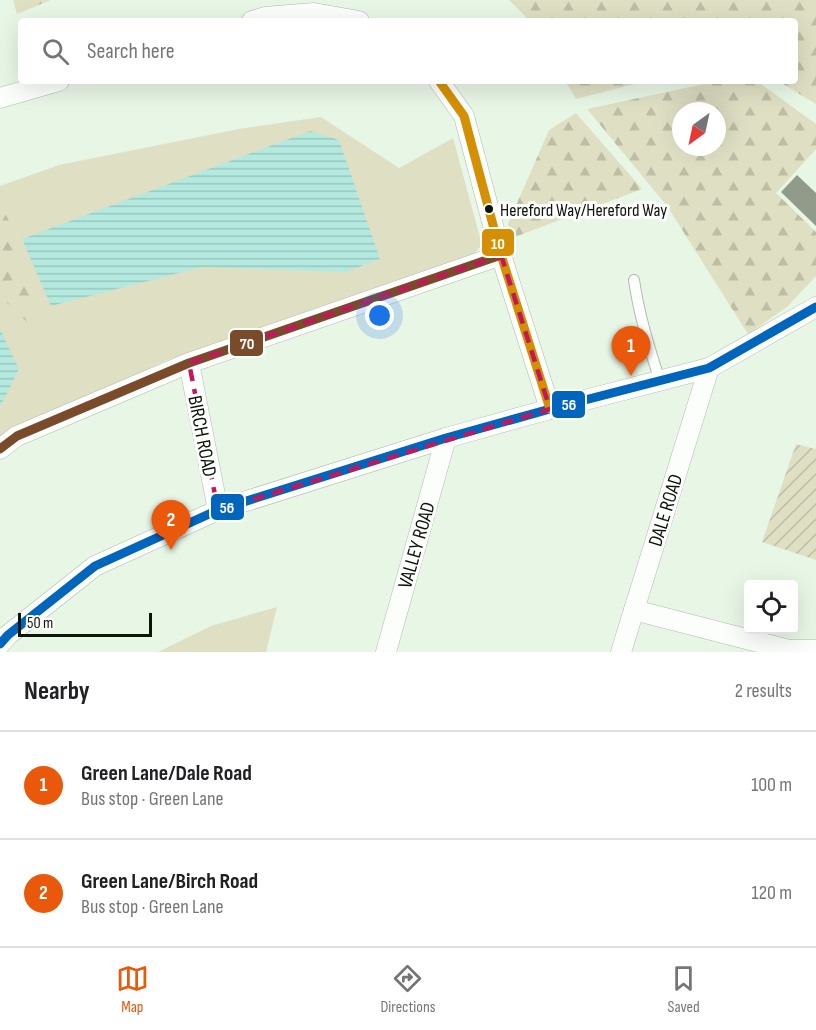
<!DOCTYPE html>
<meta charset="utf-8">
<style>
:root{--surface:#fff;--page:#f2f2f2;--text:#202124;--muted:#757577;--line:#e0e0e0;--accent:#ea580c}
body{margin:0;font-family:"Sofia Sans Condensed",sans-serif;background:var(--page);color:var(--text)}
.controls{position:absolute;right:18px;bottom:18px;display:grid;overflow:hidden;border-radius:6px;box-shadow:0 6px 24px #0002}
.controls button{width:54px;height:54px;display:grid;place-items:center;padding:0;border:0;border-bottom:2px solid var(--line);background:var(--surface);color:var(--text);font:30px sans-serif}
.compass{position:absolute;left:672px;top:102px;width:54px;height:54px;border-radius:50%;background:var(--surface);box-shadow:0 6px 24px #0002;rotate:213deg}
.scale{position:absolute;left:18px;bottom:15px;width:134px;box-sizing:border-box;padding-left:6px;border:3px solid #0c150a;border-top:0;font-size:16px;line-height:21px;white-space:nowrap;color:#0c150a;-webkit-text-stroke:4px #fff;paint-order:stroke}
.you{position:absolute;left:380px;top:316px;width:21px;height:21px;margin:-15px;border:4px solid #fff;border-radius:50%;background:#1a73e8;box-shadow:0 0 0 9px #1a73e833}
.badge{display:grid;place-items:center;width:39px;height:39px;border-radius:50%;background:var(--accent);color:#fff;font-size:20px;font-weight:700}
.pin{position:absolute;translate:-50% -50px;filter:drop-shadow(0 2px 3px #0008)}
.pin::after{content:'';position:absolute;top:32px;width:21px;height:18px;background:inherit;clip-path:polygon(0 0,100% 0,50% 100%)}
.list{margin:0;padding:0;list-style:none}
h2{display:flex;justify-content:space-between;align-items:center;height:78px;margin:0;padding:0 24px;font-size:26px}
h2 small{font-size:20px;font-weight:400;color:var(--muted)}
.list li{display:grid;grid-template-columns:39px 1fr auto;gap:18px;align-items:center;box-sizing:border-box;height:108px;padding:0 24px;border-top:2px solid var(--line)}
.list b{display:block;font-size:22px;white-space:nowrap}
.list p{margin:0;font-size:20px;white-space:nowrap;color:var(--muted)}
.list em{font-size:20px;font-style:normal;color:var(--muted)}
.icon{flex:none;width:33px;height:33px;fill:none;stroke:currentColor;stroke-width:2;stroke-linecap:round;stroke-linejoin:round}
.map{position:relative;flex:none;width:816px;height:652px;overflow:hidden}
.search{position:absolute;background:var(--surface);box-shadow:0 6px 24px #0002;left:18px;right:18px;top:18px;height:66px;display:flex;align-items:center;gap:15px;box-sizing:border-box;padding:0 21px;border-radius:6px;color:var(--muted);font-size:22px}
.sheet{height:294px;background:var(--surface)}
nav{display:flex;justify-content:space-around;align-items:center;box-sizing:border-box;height:84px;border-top:2px solid var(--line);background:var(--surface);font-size:16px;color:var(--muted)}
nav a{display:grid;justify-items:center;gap:3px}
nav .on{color:var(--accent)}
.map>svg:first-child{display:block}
.green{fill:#dfdfc4}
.forest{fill:url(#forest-firs);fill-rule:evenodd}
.garden{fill:url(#garden-furrows)}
.water{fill:url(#water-rules)}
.building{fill:#929a8a}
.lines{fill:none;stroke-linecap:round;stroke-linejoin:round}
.lane-casing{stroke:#b0bbae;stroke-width:12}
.street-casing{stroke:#b0bbae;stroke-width:21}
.lane{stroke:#fcfefb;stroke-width:10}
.street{stroke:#fcfefb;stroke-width:20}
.bus-1-casing{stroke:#fff;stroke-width:14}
.bus-2-casing{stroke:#fff;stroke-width:14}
.bus-3-casing{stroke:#fff;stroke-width:14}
.bus-1{stroke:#0065bd;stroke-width:9}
.bus-2{stroke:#d49002;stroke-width:9}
.bus-3{stroke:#7a4b2a;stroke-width:9}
.marked{fill:none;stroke:#c2185b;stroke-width:4.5;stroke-dasharray:12 8;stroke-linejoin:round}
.bus-dot{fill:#0c150a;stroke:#fff;stroke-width:2}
.labels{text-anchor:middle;stroke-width:6;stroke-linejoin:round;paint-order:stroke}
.bus-label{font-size:18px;fill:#0c150a;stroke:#fff;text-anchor:start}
.street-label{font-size:20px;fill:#0c150a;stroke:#fff}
.line-badge{stroke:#fff;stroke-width:2}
.badge-label{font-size:16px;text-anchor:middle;font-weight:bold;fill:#fff}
</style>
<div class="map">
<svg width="816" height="652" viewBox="0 0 816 652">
<defs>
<pattern id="forest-firs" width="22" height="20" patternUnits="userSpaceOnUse" patternTransform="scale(1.5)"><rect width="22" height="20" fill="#dfdfc4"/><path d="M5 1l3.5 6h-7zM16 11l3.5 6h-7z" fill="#bebea7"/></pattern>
<pattern id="garden-furrows" width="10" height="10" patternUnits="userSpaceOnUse" patternTransform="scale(1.5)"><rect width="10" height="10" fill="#dfdfc4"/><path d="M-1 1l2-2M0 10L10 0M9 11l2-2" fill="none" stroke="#bebea7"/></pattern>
<pattern id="water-rules" width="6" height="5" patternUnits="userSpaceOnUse" patternTransform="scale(1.5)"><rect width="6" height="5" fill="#b4e9e0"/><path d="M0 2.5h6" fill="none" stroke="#9ac7bf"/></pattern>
</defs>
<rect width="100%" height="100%" fill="#e8f6e6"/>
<g class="green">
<path d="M 321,117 L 399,168 L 453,138 L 482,245 L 468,260 L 167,360 L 0,438 L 0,186 L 59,165 L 239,129 Z"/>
<path d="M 277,607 L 266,652 L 158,652 L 211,626 Z"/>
</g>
<g class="forest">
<path d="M 13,0 L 51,0 L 17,14 Z"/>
<path d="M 509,0 L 816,0 L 816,104 L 778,81 L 795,81 L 795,21 L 528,21 L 525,16 Z"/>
<path d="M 565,81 L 646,81 L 576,99 Z"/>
<path d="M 718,81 L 757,81 L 816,124 L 816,149 L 776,193 L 816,232 L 816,276 L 787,307 L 748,334 L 667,206 L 587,109 ZM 681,111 L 717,111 L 717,147 L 681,147 Z"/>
<path d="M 576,113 L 642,189 L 512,238 L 508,224 L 549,130 Z"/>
<path d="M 0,203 L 16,235 L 14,270 L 38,304 L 27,322 L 0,296 Z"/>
</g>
<path class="garden" d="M 796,444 L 816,449 L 816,560 L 762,542 Z"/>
<g class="water">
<path d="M 310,131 L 339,140 L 380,259 L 345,272 L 202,267 L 51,306 L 22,239 Z"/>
<path d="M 0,329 L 19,369 L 0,407 Z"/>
</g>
<path class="building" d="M 797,175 L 816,193 L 816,226 L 781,192 Z"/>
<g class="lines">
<g class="lane-casing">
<path id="lane" d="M 634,280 C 639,315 649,347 660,381"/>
</g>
<g class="street-casing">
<g id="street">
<path d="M 252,21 L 265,17 L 314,13 L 359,21"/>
<path d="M 439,81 L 464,116 L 501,255 L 550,409"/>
<path d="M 0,98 L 59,81"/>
<path d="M 189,363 L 218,510"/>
<path d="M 0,449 L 17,436 L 189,363 L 501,255"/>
<path d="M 634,610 L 789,650 L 816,650"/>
<path d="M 0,644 L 8,635 L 95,566 L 218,510 L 446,438 L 550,409 L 709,368 L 816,307"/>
<path d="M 386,652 L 446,438"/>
<path d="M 621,652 L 709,368"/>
</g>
</g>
<use href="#lane" class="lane"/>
<use href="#street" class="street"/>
<g class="bus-1-casing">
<path id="bus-1" d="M 0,644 L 8,635 L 95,566 L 218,510 L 446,438 L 550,409 L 709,368 L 816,307"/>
</g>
<g class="bus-2-casing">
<path id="bus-2" d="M 439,81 L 464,116 L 501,255 L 550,409"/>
</g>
<g class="bus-3-casing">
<path id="bus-3" d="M 0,449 L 17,436 L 189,363 L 501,255"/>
</g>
<use href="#bus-1" class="bus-1"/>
<use href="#bus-2" class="bus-2"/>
<use href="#bus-3" class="bus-3"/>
</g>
<path class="marked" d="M 501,255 L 550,409 L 218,510 L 189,363 Z"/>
<circle class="bus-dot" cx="489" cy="209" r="5"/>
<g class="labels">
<g class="bus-label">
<text x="500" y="216">Hereford Way/Hereford Way</text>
</g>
<g class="street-label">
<text transform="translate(203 436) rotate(79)" y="7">BIRCH ROAD</text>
<text transform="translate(665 510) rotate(-73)" y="7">DALE ROAD</text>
<text transform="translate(416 545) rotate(-74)" y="7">VALLEY ROAD</text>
</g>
</g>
<g class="line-badge">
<rect x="481" y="228" width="34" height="29" rx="6" fill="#d49002"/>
<rect x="229" y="329" width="35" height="28" rx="6" fill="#7a4b2a"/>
<rect x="551" y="390" width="35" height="29" rx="6" fill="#0065bd"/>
<rect x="210" y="493" width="35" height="28" rx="6" fill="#0065bd"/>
</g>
<g class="badge-label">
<text x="498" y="249">10</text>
<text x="247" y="349">70</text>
<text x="569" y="410">56</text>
<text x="227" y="513">56</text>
</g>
</svg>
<div class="controls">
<button><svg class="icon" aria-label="locate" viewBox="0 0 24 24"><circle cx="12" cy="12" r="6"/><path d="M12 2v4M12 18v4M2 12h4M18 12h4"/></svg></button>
</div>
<svg class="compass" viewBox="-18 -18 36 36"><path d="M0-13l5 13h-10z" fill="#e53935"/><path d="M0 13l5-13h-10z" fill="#757577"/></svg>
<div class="scale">50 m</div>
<div class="you"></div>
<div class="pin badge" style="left:631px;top:376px">1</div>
<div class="pin badge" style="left:171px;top:550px">2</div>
<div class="search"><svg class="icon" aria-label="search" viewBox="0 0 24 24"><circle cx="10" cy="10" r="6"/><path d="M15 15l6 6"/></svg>Search here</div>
</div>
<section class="sheet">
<h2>Nearby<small>2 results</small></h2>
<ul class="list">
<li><span class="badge">1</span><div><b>Green Lane/Dale Road</b><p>Bus stop · Green Lane</p></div><em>100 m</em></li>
<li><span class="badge">2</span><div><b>Green Lane/Birch Road</b><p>Bus stop · Green Lane</p></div><em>120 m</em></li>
</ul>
</section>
<nav>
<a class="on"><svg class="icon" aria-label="map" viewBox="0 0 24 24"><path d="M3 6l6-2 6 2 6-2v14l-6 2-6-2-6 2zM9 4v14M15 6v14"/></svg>Map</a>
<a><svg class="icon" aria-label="directions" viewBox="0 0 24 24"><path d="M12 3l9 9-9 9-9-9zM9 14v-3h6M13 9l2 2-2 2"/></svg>Directions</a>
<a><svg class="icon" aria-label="saved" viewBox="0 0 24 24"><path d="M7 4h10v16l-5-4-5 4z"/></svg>Saved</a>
</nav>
